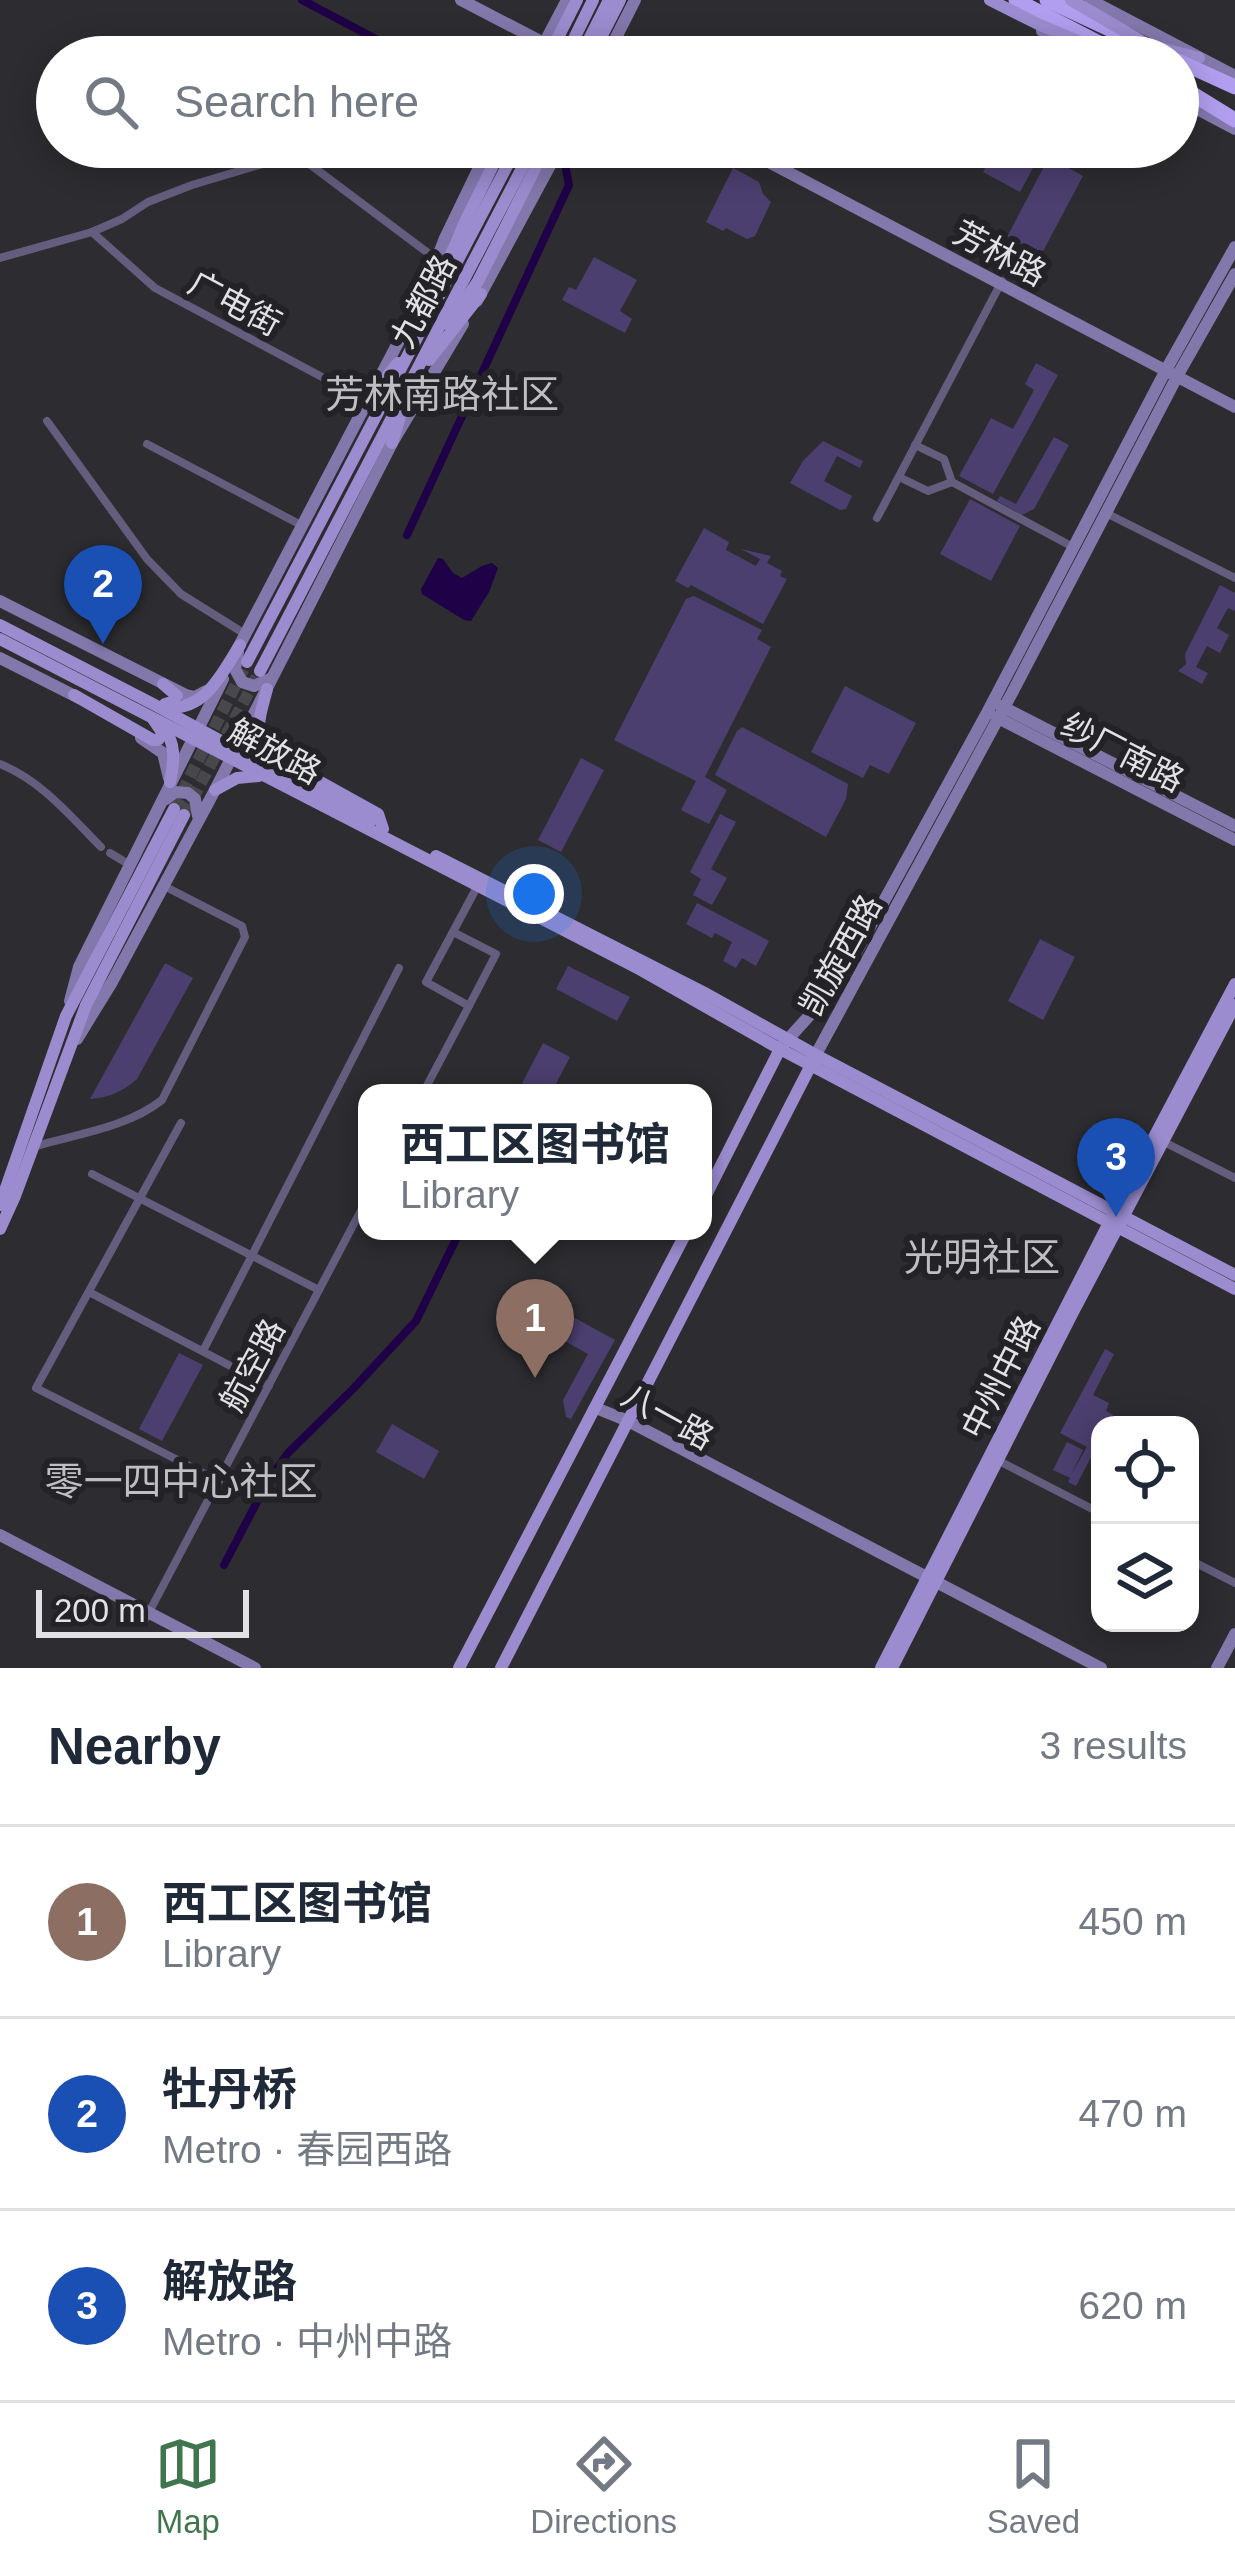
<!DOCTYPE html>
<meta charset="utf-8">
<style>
:root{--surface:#fff;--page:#f6f6f7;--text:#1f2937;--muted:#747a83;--line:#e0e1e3;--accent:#3f764d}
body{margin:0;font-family:Helvetica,"Noto Sans SC",sans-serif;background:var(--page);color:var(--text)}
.controls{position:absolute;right:36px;bottom:36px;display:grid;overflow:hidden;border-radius:24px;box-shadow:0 6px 30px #0003}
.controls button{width:108px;height:108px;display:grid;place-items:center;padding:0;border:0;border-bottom:3px solid var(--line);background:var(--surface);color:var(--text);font:60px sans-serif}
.scale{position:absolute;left:36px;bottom:30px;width:213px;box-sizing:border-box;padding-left:12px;border:6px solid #e2e2e4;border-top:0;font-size:33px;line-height:42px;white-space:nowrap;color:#e2e2e4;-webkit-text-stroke:9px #232226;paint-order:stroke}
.you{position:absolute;left:534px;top:894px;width:42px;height:42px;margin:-30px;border:9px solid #fff;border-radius:50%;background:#1a73e8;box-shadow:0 0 0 18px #1a73e833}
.badge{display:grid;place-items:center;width:78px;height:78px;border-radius:50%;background:var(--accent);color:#fff;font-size:39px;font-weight:700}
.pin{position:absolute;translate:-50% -99px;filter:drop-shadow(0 3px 6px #0008)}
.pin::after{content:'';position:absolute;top:63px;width:42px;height:36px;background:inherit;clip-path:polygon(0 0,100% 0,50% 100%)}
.popup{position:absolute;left:358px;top:1084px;width:354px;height:156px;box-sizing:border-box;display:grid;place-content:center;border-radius:24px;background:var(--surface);filter:drop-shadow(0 3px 9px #0005);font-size:39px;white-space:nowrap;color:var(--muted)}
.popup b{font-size:45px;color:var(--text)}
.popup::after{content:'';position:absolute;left:50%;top:100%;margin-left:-24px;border:24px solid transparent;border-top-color:var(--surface)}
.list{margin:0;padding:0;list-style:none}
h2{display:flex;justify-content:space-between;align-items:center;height:156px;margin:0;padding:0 48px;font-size:51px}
h2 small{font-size:39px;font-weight:400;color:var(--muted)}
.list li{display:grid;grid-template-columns:78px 1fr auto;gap:36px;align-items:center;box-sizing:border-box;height:192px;padding:0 48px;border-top:3px solid var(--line)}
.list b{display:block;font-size:45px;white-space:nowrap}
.list p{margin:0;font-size:39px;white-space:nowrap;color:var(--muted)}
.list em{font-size:39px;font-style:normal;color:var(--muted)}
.icon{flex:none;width:66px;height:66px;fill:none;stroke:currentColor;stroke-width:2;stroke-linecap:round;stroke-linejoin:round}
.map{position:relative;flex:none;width:1235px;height:1668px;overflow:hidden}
.search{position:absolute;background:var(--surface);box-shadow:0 6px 30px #0003;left:36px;right:36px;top:36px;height:132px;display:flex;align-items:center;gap:30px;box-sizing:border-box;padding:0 42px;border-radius:66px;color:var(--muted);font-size:45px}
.sheet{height:732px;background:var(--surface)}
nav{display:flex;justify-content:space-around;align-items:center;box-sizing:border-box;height:168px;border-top:3px solid var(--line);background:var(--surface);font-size:33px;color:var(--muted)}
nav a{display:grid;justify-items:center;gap:6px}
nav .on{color:var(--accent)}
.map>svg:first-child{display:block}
.green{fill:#4b3f6f}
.water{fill:#1e0146}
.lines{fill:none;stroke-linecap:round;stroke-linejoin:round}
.canal{stroke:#1e0146;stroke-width:8}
.primary-tunnel{stroke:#48474b;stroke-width:12;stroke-dasharray:12 6;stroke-linecap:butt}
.street{stroke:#645d7e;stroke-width:8}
.secondary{stroke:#8378ac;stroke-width:12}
.primary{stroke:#9b8ccf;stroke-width:12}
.highway{stroke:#b19eef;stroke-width:15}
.primary-bridge{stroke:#9b8ccf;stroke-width:12}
.highway-bridge{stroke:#b19eef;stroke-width:15}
.labels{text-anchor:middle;stroke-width:12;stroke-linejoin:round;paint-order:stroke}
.street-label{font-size:33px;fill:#e2e2e4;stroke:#232226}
.quarter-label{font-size:39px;fill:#bfbec2;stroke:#232226}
</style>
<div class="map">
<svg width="1235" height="1668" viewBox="0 0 1235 1668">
<rect width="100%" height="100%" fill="#2d2c30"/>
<g class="green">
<path d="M 997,147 L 1029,147 L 1041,153 L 1020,192 L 983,172 Z"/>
<path d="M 1049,157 L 1083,176 L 1041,255 L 1007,237 Z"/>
<path d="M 733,168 L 759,182 L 763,194 L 771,202 L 755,236 L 747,239 L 726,228 L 723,231 L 706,222 Z"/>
<path d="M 594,257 L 637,280 L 620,311 L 632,319 L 625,333 L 562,300 L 569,287 L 576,290 Z"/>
<path d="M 1036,363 L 1058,375 L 993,494 L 959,476 L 991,418 L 1013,429 L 1034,390 L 1025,384 Z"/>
<path d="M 1054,437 L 1069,445 L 1034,509 L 1022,515 L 997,501 L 1000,496 L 1016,504 Z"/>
<path d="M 823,441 L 863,461 L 860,468 L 837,456 L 824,481 L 852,496 L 846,509 L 840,510 L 790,483 L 803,461 Z"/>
<path d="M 970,499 L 1020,526 L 991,581 L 940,554 Z"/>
<path d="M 704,528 L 729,542 L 726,550 L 756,566 L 760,559 L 741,549 L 771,556 L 767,563 L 782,571 L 780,576 L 787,579 L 763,624 L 691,585 L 688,588 L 675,581 Z"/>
<path d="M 1220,585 L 1235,593 L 1235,611 L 1228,608 L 1217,628 L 1229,635 L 1220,653 L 1207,646 L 1196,667 L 1208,673 L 1202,684 L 1178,671 L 1186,664 L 1185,654 Z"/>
<path d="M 694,596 L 762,630 L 757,639 L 771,647 L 705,777 L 727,790 L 709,824 L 681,810 L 696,781 L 614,740 L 686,599 Z"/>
<path d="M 845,686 L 916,723 L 889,774 L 870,765 L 863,778 L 811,752 Z"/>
<path d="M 742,727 L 848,784 L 846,799 L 826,837 L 715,775 L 737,731 Z"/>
<path d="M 581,758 L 604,770 L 561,852 L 538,840 Z"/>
<path d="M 720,814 L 736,822 L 711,869 L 727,878 L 712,905 L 693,895 L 701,879 L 690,872 Z"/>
<path d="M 697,903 L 769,941 L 756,966 L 742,958 L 736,968 L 723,961 L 732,942 L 715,933 L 712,938 L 686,924 Z"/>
<path d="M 1040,939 L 1075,957 L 1043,1020 L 1008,1001 Z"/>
<path d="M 165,963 L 193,978 L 137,1079 C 124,1091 108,1098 90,1099 Z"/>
<path d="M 568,966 L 630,997 L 617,1021 L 556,989 Z"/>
<path d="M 543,1043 L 570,1057 L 551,1093 L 517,1093 Z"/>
<path d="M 573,1317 L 615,1340 L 571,1419 L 566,1417 L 563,1400 L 588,1354 L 561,1339 Z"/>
<path d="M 1105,1349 L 1114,1354 L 1093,1395 L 1109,1403 L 1106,1411 L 1113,1415 L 1108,1425 L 1100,1425 L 1100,1440 L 1076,1486 L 1068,1482 L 1070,1478 L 1053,1470 L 1067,1442 L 1083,1450 L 1072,1473 L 1087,1447 L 1060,1433 Z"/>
<path d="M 179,1353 L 203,1365 L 162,1441 L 139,1429 Z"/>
<path d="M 392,1424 L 439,1451 L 424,1479 L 376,1452 Z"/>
</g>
<path class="water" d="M 438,558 L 443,559 L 453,573 L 462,578 L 482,566 L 492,563 L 498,568 L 489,592 L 471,621 L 464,620 L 422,594 L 421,589 Z"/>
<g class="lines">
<g class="canal">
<path d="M 302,0 L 410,57"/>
<path d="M 407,535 L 569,185 L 562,148"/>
<path d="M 224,1565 L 269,1479 L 288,1453 L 353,1389 L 416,1321 L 460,1231"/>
</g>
<g class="primary-tunnel">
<path d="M 174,809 L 247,662"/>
<path d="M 184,815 L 260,671"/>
</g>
<g class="street">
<path d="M 92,232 L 155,288 L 367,401"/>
<path d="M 0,258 L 92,232 L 122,219 L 148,202 L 192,185 L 296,154 L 436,259"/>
<path d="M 47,421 L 147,559 L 181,594 L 245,634"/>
<path d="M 147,444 L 301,525"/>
<path d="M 915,445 L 944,459 L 952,482 L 1073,547"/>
<path d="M 899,477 L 928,491 L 952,482"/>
<path d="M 1106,513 L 1235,578"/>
<path d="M 877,518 L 1002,281"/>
<path d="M 0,764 C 42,781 70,816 101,847"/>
<path d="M 110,853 L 130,865"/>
<path d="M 453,932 L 496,954 L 469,1006 L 426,982 L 477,887"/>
<path d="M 423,1093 L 469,1006"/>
<path d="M 181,1123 L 36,1388 L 219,1481"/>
<path d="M 1164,1142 L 1235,1178"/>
<path d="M 36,1146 C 78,1134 128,1127 162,1100 L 245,937 L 242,926 L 164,886"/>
<path d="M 92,1174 L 319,1290"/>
<path d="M 89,1292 L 269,1386"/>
<path d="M 203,1351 L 399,968"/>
<path d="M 999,1461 L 1100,1513"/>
<path d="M 1190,1560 L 1235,1583"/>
<path d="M 146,1618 L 367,1199"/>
</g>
<g class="secondary">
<path d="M 461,0 L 544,43"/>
<path d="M 1090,0 L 1235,76"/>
<path d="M 1042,31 L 1093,57"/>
<path d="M 537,57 L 567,0"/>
<path d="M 606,57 L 635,0"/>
<path d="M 1178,99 L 1235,129"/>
<path d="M 740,147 L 1235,407"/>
<path d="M 477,301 L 560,147"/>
<path d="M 0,601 L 186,695 L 195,697 L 206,691"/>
<path d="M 237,650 L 423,295 L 445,238 L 489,147"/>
<path d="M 238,652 L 235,669 L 242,682 L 254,686 L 270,679"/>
<path d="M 0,658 L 79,698"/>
<path d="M 1001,706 L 1235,826"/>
<path d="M 996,717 L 1235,840"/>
<path d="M 141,738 L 163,753 L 169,778"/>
<path d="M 166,799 L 175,792 L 188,793 L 195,799 L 198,816"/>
<path d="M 70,1001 L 79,967 L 223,679"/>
<path d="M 77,1039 L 112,982 L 215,790 L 392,443 L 463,324"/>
<path d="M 781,1047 L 836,986 L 849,965 L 987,713 L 1166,370 L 1235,247"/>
<path d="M 813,1060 L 1012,693 L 1180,371 L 1235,274"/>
<path d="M 596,1408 L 628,1421 L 1101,1668"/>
<path d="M 0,1535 L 255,1668"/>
<path d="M 1217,1668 L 1235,1634"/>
</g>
<g class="primary">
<path d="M 1160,48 L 1199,58"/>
<path d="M 548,57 L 577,0"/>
<path d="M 565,57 L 593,0"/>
<path d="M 580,57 L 609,0"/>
<path d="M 591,57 L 620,0"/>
<path d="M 434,293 L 465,222 L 502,147"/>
<path d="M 449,325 L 478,281 L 546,147"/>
<path d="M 429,360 L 481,294"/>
<path d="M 367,401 L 398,363"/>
<path d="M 392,443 L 402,410"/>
<path d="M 0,625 L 153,704 L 370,822"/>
<path d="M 0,639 L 641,970 L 780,1049 L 1235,1289"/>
<path d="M 247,662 L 517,147"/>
<path d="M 260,671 L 533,147"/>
<path d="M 163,684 L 177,696 L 172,702 L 165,704"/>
<path d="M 267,689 C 261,713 252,731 268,753 L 378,814 L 383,829"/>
<path d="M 74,695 L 153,740 L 158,740 L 163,734 L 153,719"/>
<path d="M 166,707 C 205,712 222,673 240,645"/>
<path d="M 162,726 C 177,743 174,762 170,782"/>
<path d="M 215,790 L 237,778 L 259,776"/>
<path d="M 436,856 L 703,992 L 816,1055 L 1235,1275"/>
<path d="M 703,1201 L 780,1049"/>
<path d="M 0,1205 L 66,1016 L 174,809"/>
<path d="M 0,1229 L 15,1196 L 86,1005 L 184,815"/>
<path d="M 459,1668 L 687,1231"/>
<path d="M 501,1668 L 811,1065"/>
<path d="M 881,1668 L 1115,1211 L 1235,984"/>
<path d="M 892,1668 L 1072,1314 L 1235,1005"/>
</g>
<g class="highway">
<path d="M 1016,0 L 1126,57"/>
<path d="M 1047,0 L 1122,35"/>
</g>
<g class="primary-bridge">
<path d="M 990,0 L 1040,25 L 1117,57"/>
<path d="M 1071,0 L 1169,57"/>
</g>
<g class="highway-bridge">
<path d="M 1178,61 L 1235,87"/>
<path d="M 1178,85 L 1235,120"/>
</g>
</g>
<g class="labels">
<g class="street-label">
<text transform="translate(1000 253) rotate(28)" y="12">芳林路</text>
<text transform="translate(423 301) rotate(-62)" y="12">九都路</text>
<text transform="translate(235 303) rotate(28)" y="12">广电街</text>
<text transform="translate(275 751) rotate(28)" y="12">解放路</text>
<text transform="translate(1123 752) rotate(27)" y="12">纱厂南路</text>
<text transform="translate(840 955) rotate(-61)" y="12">凯旋西路</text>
<text transform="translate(252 1365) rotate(-62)" y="12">航空路</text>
<text transform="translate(1000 1377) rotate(-63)" y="12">中州中路</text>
<text transform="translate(668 1416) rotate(29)" y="12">八一路</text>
</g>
<g class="quarter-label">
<text x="442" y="408">芳林南路社区</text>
<text x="982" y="1271">光明社区</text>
<text x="181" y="1495">零一四中心社区</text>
</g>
</g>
</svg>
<div class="controls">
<button><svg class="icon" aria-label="locate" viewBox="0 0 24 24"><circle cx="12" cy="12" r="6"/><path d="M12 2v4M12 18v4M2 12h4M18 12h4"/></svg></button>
<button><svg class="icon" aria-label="layers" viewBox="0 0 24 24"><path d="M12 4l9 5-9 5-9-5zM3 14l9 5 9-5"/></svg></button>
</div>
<div class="scale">200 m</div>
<div class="you"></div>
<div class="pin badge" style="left:535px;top:1378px;background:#8d6e63">1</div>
<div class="popup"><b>西工区图书馆</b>Library</div>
<div class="pin badge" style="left:103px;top:644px;background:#1a4fb4">2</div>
<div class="pin badge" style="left:1116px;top:1217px;background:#1a4fb4">3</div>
<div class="search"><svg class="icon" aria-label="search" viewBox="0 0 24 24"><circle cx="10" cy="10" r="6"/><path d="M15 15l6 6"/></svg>Search here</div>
</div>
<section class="sheet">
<h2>Nearby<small>3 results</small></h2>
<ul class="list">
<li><span class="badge" style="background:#8d6e63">1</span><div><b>西工区图书馆</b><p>Library</p></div><em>450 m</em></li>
<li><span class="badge" style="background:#1a4fb4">2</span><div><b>牡丹桥</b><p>Metro · 春园西路</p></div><em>470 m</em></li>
<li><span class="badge" style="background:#1a4fb4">3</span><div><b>解放路</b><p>Metro · 中州中路</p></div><em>620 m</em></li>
</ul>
</section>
<nav>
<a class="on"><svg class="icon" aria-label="map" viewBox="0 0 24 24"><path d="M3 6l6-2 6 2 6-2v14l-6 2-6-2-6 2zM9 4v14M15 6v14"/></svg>Map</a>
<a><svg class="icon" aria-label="directions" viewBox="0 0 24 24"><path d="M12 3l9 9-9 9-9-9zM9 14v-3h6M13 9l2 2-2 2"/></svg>Directions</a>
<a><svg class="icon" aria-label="saved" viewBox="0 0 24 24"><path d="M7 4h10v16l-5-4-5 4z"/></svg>Saved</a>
</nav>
